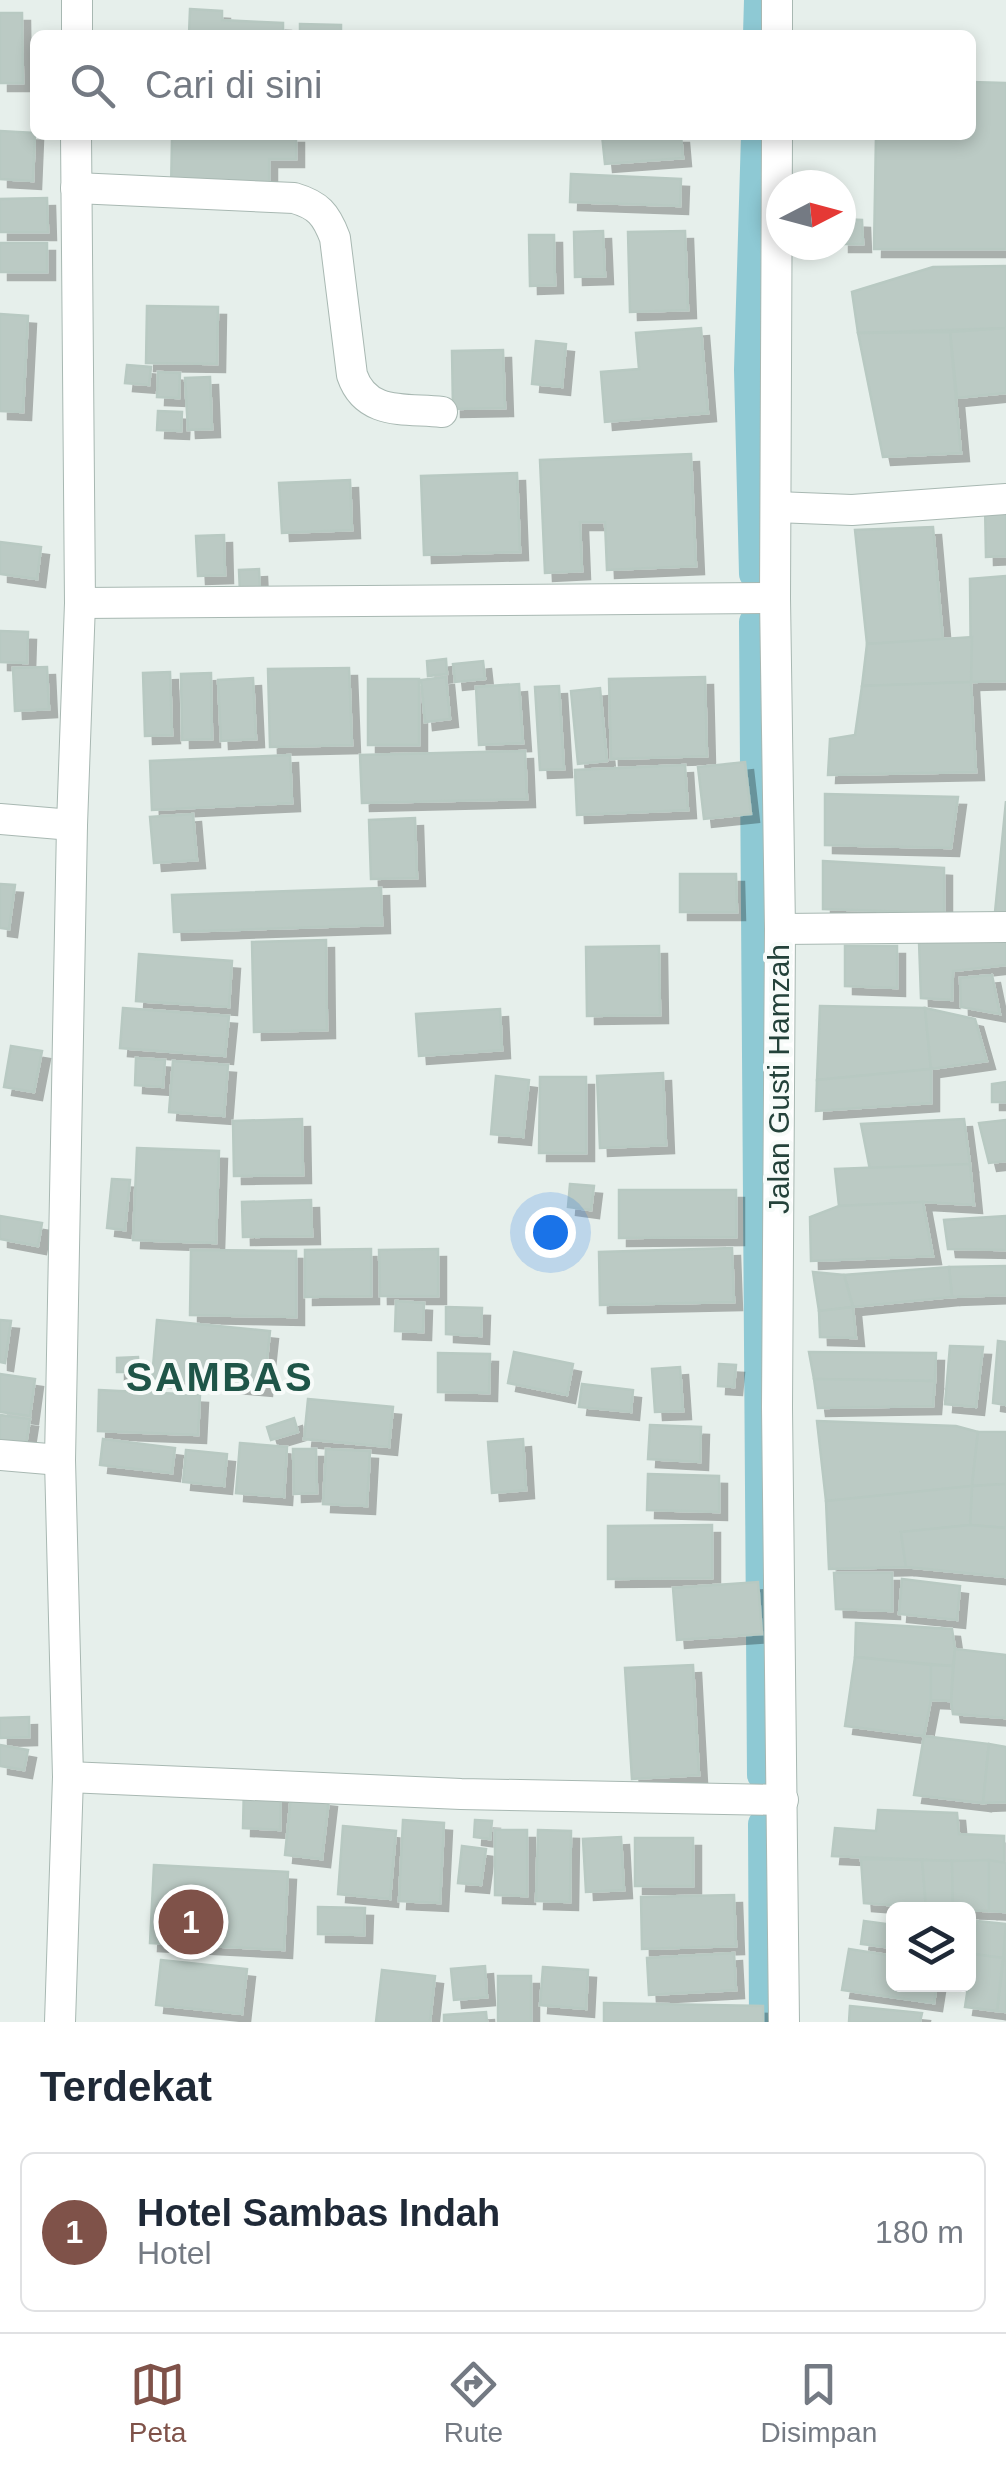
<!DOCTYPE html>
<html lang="id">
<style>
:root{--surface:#fff;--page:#f2f2f3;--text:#1f2937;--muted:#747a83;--line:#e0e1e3;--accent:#7f5249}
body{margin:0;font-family:Helvetica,sans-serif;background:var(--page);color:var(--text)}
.controls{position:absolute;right:30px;bottom:30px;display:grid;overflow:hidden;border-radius:15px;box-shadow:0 5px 15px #0003}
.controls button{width:90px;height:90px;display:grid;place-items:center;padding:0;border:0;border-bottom:2px solid var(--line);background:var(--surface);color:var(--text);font:50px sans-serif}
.compass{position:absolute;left:766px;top:170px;width:90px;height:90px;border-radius:50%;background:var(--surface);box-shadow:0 5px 15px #0003;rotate:84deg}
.you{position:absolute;left:550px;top:1232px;width:35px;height:35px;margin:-25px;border:8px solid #fff;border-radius:50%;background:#1a73e8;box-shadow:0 0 0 15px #1a73e833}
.badge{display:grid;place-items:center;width:65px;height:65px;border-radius:50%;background:var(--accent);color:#fff;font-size:32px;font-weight:700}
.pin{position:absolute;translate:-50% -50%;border:5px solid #fff;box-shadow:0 2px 10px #0006}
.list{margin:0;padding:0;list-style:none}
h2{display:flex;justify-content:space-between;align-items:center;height:130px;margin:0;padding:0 40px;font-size:42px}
h2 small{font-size:32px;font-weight:400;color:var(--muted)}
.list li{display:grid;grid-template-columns:65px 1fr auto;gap:30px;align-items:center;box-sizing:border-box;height:160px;margin:0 20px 20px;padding:0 20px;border:2px solid var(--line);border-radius:15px}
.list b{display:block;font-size:38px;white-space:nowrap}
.list p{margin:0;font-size:32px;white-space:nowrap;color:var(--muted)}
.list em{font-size:32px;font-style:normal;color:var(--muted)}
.icon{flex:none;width:55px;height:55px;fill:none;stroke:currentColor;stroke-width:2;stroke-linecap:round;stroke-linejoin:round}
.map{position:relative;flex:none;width:1006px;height:2022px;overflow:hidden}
.search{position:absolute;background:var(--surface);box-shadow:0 5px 15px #0003;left:30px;right:30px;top:30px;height:110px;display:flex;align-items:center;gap:25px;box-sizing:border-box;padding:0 35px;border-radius:15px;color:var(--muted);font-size:38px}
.sheet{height:310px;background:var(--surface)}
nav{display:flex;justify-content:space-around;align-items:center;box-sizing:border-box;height:140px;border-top:2px solid var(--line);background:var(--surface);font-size:28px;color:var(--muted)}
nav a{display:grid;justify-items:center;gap:5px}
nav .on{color:var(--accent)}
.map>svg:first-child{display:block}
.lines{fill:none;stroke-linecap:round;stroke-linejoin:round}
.canal{stroke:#8ec9d4;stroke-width:30}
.building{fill:#bbcac4;stroke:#b8c9c2;stroke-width:2.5;filter:url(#shadow)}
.minor-casing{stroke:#a8b8b2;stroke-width:32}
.tertiary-casing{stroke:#a8b8b2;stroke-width:32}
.minor{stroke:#fff;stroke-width:30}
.tertiary{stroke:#fff;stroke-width:30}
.labels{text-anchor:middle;stroke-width:8;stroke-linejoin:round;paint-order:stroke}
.street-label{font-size:30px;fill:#24423a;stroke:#f7fbf9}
.district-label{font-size:40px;font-weight:bold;letter-spacing:2.5px;fill:#1f5548;stroke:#f7fbf9}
</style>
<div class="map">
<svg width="1006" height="2022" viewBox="0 0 1006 2022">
<defs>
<filter id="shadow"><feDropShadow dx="8" dy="8" stdDeviation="0" flood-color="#0004"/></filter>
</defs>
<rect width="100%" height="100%" fill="#e6efeb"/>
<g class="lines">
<g class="canal">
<path d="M 758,35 L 759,0"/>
<path d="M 754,574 L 749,370 L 756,135"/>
<path d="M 754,622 L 762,1775"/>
<path d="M 763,1824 L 764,2022"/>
</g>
</g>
<g class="building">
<path d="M 190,9 L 222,11 L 222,20 L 283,23 L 283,35 L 189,35 Z"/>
<path d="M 0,13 L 22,13 L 23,83 L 0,83 Z"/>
<path d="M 300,24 L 341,25 L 341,35 L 300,35 Z"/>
<path d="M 971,82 L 1006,83 L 1006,249 L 874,249 L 876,135 L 971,135 Z"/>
<path d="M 0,131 L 35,133 L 33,181 L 0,179 Z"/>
<path d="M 218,135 L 296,135 L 296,159 L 269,159 L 269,193 L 171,191 L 172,138 L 218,139 Z"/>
<path d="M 602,135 L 681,135 L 683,158 L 605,164 Z"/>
<path d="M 571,174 L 681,179 L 680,206 L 570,202 Z"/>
<path d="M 47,198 L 48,232 L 0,232 L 0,199 Z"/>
<path d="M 841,219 L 862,220 L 863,244 L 841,244 Z"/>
<path d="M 603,231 L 605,276 L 575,277 L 574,232 Z"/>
<path d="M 685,231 L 688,310 L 630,312 L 628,232 Z"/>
<path d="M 529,235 L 554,235 L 555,285 L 530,286 Z"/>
<rect x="0" y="243" width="47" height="29"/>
<path d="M 1006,266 L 1006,328 L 858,333 L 852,292 L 933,267 Z"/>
<path d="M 147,306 L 218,307 L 217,364 L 146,363 Z"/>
<path d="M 0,314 L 28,316 L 23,412 L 0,411 Z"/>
<path d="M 701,328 L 708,413 L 605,422 L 601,372 L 639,369 L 636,333 Z"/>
<path d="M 1006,328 L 1006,393 L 957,398 L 950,332 Z"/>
<path d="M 950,332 L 961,453 L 883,457 L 858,333 Z"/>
<path d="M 536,341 L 566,344 L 562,387 L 532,384 Z"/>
<path d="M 503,350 L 505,408 L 453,409 L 452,351 Z"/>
<path d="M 127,365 L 151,367 L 149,385 L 125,383 Z"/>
<path d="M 158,372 L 180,373 L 179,398 L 157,397 Z"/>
<path d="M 210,377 L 212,429 L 188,430 L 185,378 Z"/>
<path d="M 158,411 L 182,412 L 181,431 L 157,430 Z"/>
<path d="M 691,454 L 696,566 L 607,570 L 605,522 L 580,522 L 582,571 L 545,573 L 540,460 Z"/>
<path d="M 517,473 L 520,552 L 424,555 L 421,476 Z"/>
<path d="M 350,480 L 352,530 L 282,533 L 279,483 Z"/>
<path d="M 985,504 L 1006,504 L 1006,556 L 986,557 Z"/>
<path d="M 933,527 L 943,640 L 867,644 L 855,530 Z"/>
<path d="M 224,535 L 225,575 L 198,576 L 196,536 Z"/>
<path d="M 0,542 L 41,547 L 37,579 L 0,574 Z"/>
<path d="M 259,569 L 260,591 L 240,593 L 239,570 Z"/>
<path d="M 1006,576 L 1006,681 L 971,682 L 970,579 Z"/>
<path d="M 0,631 L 28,632 L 27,663 L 0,662 Z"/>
<path d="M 972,637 L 971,682 L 862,686 L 867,644 Z"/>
<path d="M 446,659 L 447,674 L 428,676 L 427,661 Z"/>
<path d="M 483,661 L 485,679 L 455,682 L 453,664 Z"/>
<path d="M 47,667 L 49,709 L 15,711 L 13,668 Z"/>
<path d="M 349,668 L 352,745 L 270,747 L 268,669 Z"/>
<path d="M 170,672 L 172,735 L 145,736 L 143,673 Z"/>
<path d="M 211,673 L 212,739 L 182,740 L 181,674 Z"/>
<path d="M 446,677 L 450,719 L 425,722 L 421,680 Z"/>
<path d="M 705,677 L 707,756 L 611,759 L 609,679 Z"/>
<path d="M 253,678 L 256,739 L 221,741 L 218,680 Z"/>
<rect x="368" y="679" width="51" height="66"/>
<path d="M 971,682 L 976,772 L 828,775 L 830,739 L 855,735 L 862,686 Z"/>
<path d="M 519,684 L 523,743 L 479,745 L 476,687 Z"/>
<path d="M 559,686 L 564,769 L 540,770 L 535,687 Z"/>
<path d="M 600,688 L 607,761 L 578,764 L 571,691 Z"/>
<path d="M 525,751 L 527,799 L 362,803 L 360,755 Z"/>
<path d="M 290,755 L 292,803 L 152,810 L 150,761 Z"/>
<path d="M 745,762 L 751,814 L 704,819 L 698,767 Z"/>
<path d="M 685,765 L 688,810 L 577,815 L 575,770 Z"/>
<path d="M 825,794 L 958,797 L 951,848 L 825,845 Z"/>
<path d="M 1006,801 L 1006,913 L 995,912 Z"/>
<path d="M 193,814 L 197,860 L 154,863 L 150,817 Z"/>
<path d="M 415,818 L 417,878 L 371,879 L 369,820 Z"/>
<path d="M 823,861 L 944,868 L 944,913 L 823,909 Z"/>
<path d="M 680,874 L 736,874 L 737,912 L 680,912 Z"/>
<path d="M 0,884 L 15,885 L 9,929 L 0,928 Z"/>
<path d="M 381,888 L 382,925 L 174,932 L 172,895 Z"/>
<path d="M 326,940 L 327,1030 L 254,1032 L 252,942 Z"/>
<path d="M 1006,940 L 1006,965 L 953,971 L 952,1000 L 921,998 L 919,941 Z"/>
<path d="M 659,946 L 660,1015 L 587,1016 L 586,947 Z"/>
<path d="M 845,946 L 897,946 L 897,988 L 845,986 Z"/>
<path d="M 139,954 L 232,961 L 229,1007 L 136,1001 Z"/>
<path d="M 992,975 L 1000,1014 L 961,1007 L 960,978 Z"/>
<path d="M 820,1006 L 925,1008 L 931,1069 L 817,1080 Z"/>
<path d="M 123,1008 L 229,1016 L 225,1056 L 120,1048 Z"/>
<path d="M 925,1008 L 975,1019 L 987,1061 L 931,1069 Z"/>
<path d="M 500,1009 L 502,1050 L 419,1056 L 416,1014 Z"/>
<path d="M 11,1046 L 42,1051 L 34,1092 L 4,1087 Z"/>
<path d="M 136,1058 L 165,1060 L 163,1087 L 135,1085 Z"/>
<path d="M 173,1061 L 228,1065 L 224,1116 L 169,1112 Z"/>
<path d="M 931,1069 L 931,1103 L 816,1111 L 817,1080 Z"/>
<path d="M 663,1073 L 666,1145 L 600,1148 L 597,1076 Z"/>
<path d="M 496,1076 L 529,1080 L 523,1137 L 491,1134 Z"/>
<path d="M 540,1077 L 586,1077 L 586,1153 L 539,1153 Z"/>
<path d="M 1006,1082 L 1006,1102 L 992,1102 L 992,1084 Z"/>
<path d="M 302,1119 L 303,1175 L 234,1176 L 233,1121 Z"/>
<path d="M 964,1119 L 970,1164 L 870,1170 L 861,1124 Z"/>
<path d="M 1006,1120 L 1006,1161 L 989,1163 L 979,1123 Z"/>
<path d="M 137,1148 L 219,1151 L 216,1243 L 133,1240 Z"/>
<path d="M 970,1164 L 974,1205 L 923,1202 L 839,1206 L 835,1169 Z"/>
<path d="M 112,1179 L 130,1180 L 125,1230 L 107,1228 Z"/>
<path d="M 570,1184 L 594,1186 L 591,1210 L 568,1207 Z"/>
<path d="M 619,1190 L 736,1190 L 736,1237 L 619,1238 Z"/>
<path d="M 311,1200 L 312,1236 L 243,1237 L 242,1202 Z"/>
<path d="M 923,1202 L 933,1256 L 811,1261 L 810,1217 L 839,1206 Z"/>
<path d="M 0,1216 L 42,1223 L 38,1246 L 0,1239 Z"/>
<path d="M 1006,1216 L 1006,1250 L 948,1249 L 944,1220 Z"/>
<path d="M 732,1248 L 734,1302 L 600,1305 L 599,1252 Z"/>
<path d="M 371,1249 L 371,1296 L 305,1297 L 305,1250 Z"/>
<path d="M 438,1249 L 438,1296 L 380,1296 L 379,1250 Z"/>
<path d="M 191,1250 L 296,1251 L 296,1317 L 190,1315 Z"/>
<path d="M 1006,1266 L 1006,1295 L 952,1297 L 949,1267 Z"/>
<path d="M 949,1267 L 952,1297 L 853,1307 L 844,1275 Z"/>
<path d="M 813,1272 L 844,1275 L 853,1307 L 819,1311 Z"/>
<path d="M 396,1301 L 424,1303 L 423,1332 L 395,1331 Z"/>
<path d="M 446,1307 L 482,1308 L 481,1336 L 446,1334 Z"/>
<path d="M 853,1307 L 856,1338 L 820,1337 L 819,1311 Z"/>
<path d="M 0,1320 L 11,1321 L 5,1363 L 0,1362 Z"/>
<path d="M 157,1320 L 270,1331 L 264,1388 L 152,1378 Z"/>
<path d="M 998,1341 L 1006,1342 L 1006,1405 L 993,1403 Z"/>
<path d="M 950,1346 L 983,1347 L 976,1407 L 945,1404 Z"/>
<path d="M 514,1352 L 573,1364 L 567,1395 L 508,1383 Z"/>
<path d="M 809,1352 L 936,1353 L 935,1381 L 814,1379 Z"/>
<path d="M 438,1353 L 490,1354 L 489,1393 L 438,1392 Z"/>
<path d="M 138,1357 L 139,1372 L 117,1372 L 117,1358 Z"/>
<path d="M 719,1364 L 736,1365 L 734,1387 L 718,1386 Z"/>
<path d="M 680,1367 L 683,1411 L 655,1412 L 652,1369 Z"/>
<path d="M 0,1374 L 35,1379 L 30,1416 L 0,1412 Z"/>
<path d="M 814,1379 L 935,1381 L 933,1406 L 818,1408 Z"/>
<path d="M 582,1384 L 633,1390 L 631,1412 L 579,1407 Z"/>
<path d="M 99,1390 L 200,1395 L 198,1435 L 98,1431 Z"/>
<path d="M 308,1399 L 393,1407 L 389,1447 L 304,1439 Z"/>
<path d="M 0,1415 L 30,1419 L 25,1451 L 0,1447 Z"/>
<path d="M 294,1418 L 298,1432 L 271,1440 L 267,1427 Z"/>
<path d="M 817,1421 L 956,1426 L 978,1432 L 972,1486 L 826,1501 Z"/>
<path d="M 650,1425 L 701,1427 L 700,1462 L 648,1459 Z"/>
<path d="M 978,1432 L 1006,1432 L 1006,1484 L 972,1486 Z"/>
<path d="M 103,1439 L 175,1448 L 172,1473 L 100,1465 Z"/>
<path d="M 523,1439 L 526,1490 L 492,1493 L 488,1442 Z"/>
<path d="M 240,1443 L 287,1447 L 284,1497 L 236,1493 Z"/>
<path d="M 293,1449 L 316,1449 L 317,1493 L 294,1494 Z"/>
<path d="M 326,1449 L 370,1451 L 367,1506 L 323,1504 Z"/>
<path d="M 186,1450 L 227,1454 L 224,1486 L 183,1482 Z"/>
<path d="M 648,1474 L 719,1476 L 719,1512 L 647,1510 Z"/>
<path d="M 1006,1484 L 1006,1528 L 970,1525 L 972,1486 Z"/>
<path d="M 972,1486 L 970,1525 L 901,1532 L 906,1567 L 829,1569 L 826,1501 Z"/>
<path d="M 712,1525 L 712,1578 L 608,1579 L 608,1526 Z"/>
<path d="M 970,1525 L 1006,1528 L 1006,1577 L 906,1567 L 901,1532 Z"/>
<path d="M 834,1573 L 892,1573 L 892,1611 L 836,1609 Z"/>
<path d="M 902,1579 L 960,1586 L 957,1620 L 899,1614 Z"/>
<path d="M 758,1582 L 762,1634 L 677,1640 L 673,1588 Z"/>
<path d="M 856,1623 L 952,1629 L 955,1649 L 953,1666 L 855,1657 Z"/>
<path d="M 955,1649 L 1006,1655 L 1006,1718 L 953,1714 L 951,1701 Z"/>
<path d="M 855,1657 L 931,1665 L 931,1700 L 924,1736 L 845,1726 Z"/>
<path d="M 693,1665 L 699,1775 L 632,1779 L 625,1668 Z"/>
<path d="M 931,1665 L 953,1666 L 951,1701 L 931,1700 Z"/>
<path d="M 29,1717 L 29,1737 L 0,1738 L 0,1718 Z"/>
<path d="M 924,1736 L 989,1744 L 983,1803 L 914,1795 Z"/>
<path d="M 989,1744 L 1006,1747 L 1006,1802 L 983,1803 Z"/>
<path d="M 0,1745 L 28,1750 L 24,1770 L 0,1766 Z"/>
<path d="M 244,1785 L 281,1787 L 280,1830 L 243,1828 Z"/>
<path d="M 291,1795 L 329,1799 L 322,1859 L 285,1855 Z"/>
<path d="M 878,1810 L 957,1813 L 959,1834 L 1004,1836 L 1004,1863 L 832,1856 L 835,1828 L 876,1831 Z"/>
<path d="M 403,1820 L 444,1823 L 440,1903 L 399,1901 Z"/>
<path d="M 475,1820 L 492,1821 L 490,1839 L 474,1837 Z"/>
<path d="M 343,1826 L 396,1831 L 390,1899 L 338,1894 Z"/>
<path d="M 495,1830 L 527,1830 L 527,1896 L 495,1895 Z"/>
<path d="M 538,1830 L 571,1831 L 570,1902 L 536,1901 Z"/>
<path d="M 621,1837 L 624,1890 L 586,1892 L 583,1839 Z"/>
<rect x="635" y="1838" width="58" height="48"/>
<path d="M 462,1846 L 486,1849 L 481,1885 L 458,1883 Z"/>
<path d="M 861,1859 L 922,1860 L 926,1908 L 864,1903 Z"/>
<path d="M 922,1860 L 952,1861 L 953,1910 L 926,1908 Z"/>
<path d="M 989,1860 L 989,1911 L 953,1910 L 952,1861 Z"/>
<path d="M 989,1860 L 1006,1863 L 1006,1912 L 989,1911 Z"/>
<path d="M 154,1865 L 288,1872 L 284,1950 L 150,1943 Z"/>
<path d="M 734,1895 L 736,1946 L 642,1949 L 641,1897 Z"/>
<path d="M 318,1907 L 365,1908 L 364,1935 L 318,1934 Z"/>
<path d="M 864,1921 L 894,1925 L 894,1948 L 861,1944 Z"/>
<path d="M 977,1921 L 1006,1924 L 1003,1958 L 973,1954 Z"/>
<path d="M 1006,1940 L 1006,2012 L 997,2011 Z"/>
<path d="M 849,1949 L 894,1956 L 894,1984 L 937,1984 L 934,2003 L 842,1990 Z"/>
<path d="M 734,1953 L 736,1990 L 649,1995 L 647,1958 Z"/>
<path d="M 973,1954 L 1003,1958 L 997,2011 L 965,2007 Z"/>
<path d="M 161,1960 L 247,1969 L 242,2014 L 156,2005 Z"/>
<path d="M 485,1966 L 487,1997 L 454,2000 L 451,1969 Z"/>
<path d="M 543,1967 L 588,1970 L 586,2009 L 540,2005 Z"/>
<path d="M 382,1970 L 435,1976 L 430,2022 L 376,2022 Z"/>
<rect x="498" y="1976" width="33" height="46"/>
<path d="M 604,2003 L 763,2006 L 763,2022 L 604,2022 Z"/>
<path d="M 850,2006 L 922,2013 L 920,2022 L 849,2022 Z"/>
<path d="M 486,2012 L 487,2022 L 444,2022 L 444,2015 Z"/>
</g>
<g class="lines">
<g class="minor-casing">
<g id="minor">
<path d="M 77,35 L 77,0"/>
<path d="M 76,188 L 294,198 C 318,205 326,214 335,238 L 352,375 C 366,416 405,408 442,412"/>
<path d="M 776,507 L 852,510 L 1006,499"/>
<path d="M 80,603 L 775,598"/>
<path d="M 0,819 L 72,825"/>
<path d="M 780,929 L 1006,927"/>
<path d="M 0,1455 L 60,1460"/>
<path d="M 68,1777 L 461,1794 L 783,1800"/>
<path d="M 60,2022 L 68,1777 L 60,1460 L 72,825 L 80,603 L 76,135"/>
</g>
</g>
<g class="tertiary-casing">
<g id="tertiary">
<path d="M 777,35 L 777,0"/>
<path d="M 777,135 L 775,598 L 780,929 L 777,1407 L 784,2022"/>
</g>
</g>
<use href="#minor" class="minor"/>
<use href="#tertiary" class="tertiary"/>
</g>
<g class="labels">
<g class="street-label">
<text transform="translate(779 1079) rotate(-90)" y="10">Jalan Gusti Hamzah</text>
</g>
<g class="district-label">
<text x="220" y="1391">SAMBAS</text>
</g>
</g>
</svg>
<div class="controls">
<button><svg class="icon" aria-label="layers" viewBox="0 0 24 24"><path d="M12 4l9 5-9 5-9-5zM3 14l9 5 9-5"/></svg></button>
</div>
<svg class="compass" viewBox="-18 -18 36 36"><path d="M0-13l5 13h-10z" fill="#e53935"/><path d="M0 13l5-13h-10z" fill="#747a83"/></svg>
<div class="you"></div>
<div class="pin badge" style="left:191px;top:1922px">1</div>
<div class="search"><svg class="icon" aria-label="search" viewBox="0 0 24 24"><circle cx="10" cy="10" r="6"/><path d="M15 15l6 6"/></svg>Cari di sini</div>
</div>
<section class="sheet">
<h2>Terdekat<small></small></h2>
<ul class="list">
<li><span class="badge">1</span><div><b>Hotel Sambas Indah</b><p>Hotel</p></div><em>180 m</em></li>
</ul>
</section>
<nav>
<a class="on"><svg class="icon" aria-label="map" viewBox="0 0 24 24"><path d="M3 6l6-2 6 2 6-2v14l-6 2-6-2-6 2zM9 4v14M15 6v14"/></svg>Peta</a>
<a><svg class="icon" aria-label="directions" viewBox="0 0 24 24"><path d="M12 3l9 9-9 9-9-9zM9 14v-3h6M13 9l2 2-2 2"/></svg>Rute</a>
<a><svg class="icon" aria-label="saved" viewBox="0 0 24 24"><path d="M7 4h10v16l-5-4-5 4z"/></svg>Disimpan</a>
</nav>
